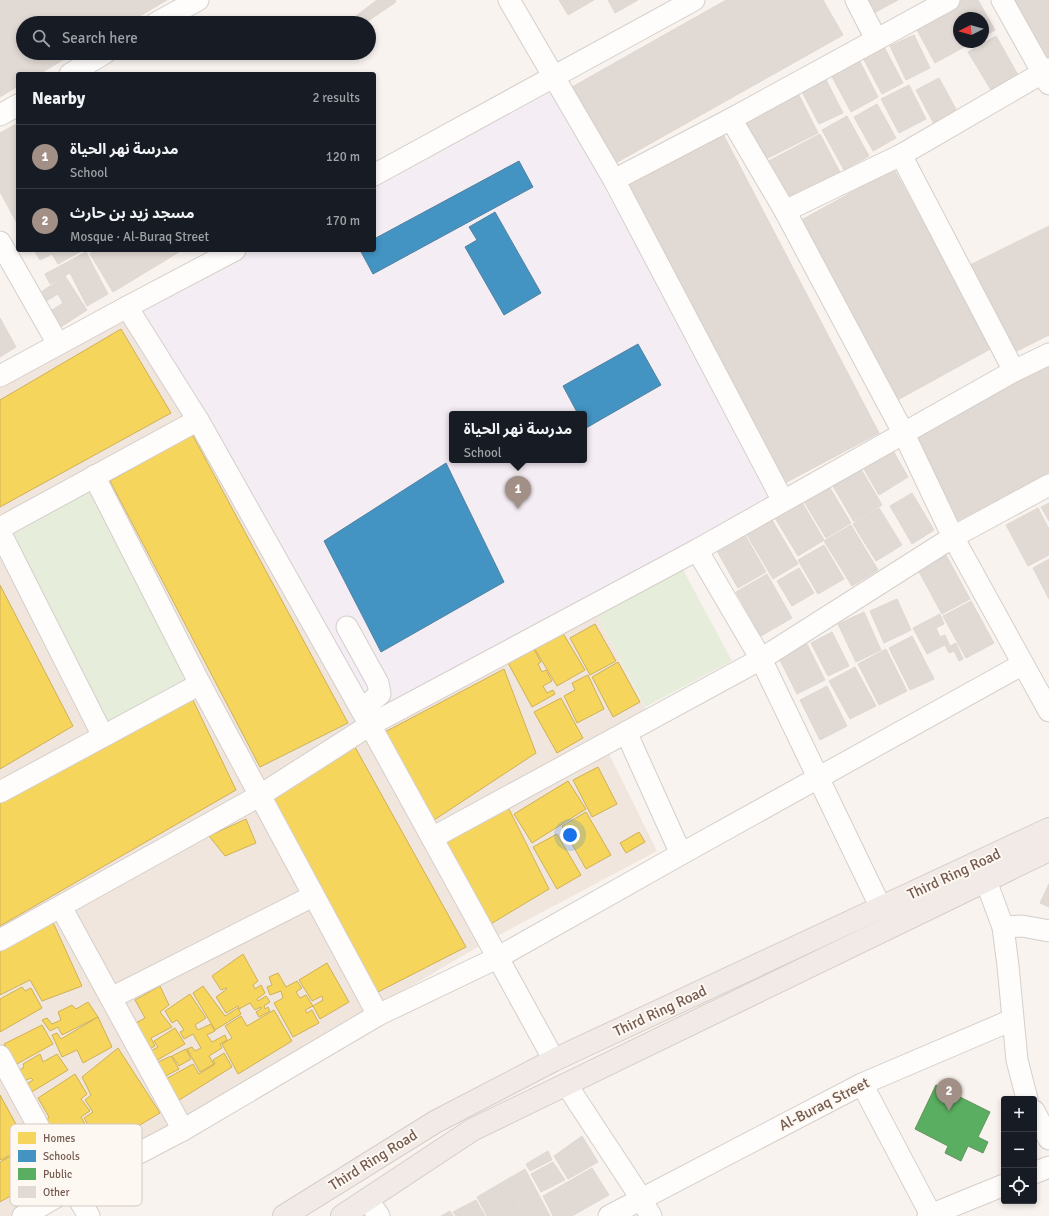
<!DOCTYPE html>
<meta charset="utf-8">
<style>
:root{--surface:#171b24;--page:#20242c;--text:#f1f3f6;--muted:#9ea1a6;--line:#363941;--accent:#a29087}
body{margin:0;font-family:Signika,"Noto Sans Arabic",sans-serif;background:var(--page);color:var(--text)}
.controls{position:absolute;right:12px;bottom:12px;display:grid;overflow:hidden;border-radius:4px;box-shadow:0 2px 6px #0003}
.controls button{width:36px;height:36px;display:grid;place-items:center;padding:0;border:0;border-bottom:1px solid var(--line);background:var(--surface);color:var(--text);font:20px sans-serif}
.compass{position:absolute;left:953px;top:12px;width:36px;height:36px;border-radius:50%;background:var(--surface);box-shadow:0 2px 6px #0003;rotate:264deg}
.you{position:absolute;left:570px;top:835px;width:14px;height:14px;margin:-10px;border:3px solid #fff;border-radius:50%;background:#1a73e8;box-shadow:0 0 0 6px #1a73e833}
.badge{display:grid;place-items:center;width:26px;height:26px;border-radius:50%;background:var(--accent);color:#fff;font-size:13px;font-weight:700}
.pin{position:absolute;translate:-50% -33px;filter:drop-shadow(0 1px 2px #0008)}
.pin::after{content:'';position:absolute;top:21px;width:14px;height:12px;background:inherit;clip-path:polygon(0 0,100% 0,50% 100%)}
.popup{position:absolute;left:449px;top:411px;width:138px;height:52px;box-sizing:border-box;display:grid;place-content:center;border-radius:4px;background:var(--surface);filter:drop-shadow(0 1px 3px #0005);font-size:13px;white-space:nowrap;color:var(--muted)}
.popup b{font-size:15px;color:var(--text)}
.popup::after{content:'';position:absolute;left:50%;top:100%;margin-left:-8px;border:8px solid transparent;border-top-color:var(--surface)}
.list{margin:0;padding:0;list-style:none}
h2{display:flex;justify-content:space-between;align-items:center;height:52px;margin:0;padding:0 16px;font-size:17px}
h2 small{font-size:13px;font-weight:400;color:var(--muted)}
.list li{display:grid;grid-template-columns:26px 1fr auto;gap:12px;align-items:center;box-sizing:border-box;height:64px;padding:0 16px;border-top:1px solid var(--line)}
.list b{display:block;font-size:15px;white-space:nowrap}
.list p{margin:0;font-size:13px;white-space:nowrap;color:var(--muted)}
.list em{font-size:13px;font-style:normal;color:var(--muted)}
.icon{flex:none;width:22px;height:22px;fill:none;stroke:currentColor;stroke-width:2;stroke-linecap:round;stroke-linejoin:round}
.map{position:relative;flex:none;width:1049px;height:1216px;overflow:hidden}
.search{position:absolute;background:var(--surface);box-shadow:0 2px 6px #0003;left:16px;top:16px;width:360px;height:44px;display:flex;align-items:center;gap:10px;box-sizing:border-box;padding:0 14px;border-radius:22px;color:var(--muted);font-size:15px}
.panel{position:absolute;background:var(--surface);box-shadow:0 2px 6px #0003;left:16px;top:72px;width:360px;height:180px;border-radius:4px}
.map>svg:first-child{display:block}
.residential{fill:#f0e6dd}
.education{fill:#f4edf4;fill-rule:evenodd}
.green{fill:#e6edda}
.homes{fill:#f6d55c;stroke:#cfb058}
.schools{fill:#4393c3;stroke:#5282a0}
.public{fill:#5aae61;stroke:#62955c}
.building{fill:#e1d9d4;stroke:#e0d7d1}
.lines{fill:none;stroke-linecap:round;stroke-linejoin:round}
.minor-casing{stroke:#d5cfca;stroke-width:23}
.highway-casing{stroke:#d6cdc8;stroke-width:24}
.minor{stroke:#fefdfc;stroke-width:21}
.highway{stroke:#f1eae6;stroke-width:22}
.labels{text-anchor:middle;stroke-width:4;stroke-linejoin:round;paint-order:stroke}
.street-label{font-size:15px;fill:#745b50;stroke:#fef8f2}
.key{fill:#fef8f2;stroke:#d5c9c1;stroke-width:1}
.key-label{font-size:11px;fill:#745b50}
</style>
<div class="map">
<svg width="1049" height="1216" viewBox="0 0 1049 1216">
<rect width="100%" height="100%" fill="#f8f3ee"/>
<path class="residential" d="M 127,307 L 595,612 L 649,716 L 603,742 L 657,851 L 486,942 L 21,1216 L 0,1216 L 0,377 Z"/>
<path class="education" d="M 552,81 L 779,500 L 372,720 L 137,308 L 243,250 L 374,250 L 374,178 ZM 452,414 L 584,414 L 584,460 L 452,460 Z"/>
<g class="green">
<path d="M 94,477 L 200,685 L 103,736 L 0,529 Z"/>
<path d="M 681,566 L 732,661 L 645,707 L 595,612 Z"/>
</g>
<g class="homes">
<path d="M 121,329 L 171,413 L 0,507 L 0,400 Z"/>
<path d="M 192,434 L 348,723 L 260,767 L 110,481 Z"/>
<path d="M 0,585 L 73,726 L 0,769 Z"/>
<path d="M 595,624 L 616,661 L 590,675 L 570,638 Z"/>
<path d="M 561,630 L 585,670 L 557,686 L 533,646 Z"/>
<path d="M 532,646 L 541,662 L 538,664 L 542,672 L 546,670 L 552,681 L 543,686 L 547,693 L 553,690 L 555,694 L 532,707 L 507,661 Z"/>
<path d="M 618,662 L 640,702 L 613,717 L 592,677 Z"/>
<path d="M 504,669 L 536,753 L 431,822 L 383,733 Z"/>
<path d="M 588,675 L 604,709 L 577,723 L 564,696 L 575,690 L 572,683 Z"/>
<path d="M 191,696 L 236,790 L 0,926 L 0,803 Z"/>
<path d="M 561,698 L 583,738 L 557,753 L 534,712 Z"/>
<path d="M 355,747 L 466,947 L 376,993 L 273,799 Z"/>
<path d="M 598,767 L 617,804 L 592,817 L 573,780 Z"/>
<path d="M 568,781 L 586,809 L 532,843 L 514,814 Z"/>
<path d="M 508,807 L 549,889 L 489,925 L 442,843 Z"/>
<path d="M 586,812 L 611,855 L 586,869 L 562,826 Z"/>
<path d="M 246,819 L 256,843 L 225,856 L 209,836 Z"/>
<path d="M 639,832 L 645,842 L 626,853 L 620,843 Z"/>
<path d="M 557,834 L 581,875 L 557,889 L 533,847 Z"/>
<path d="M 52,920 L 82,986 L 42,1001 L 30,980 L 0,995 L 0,948 Z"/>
<path d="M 243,954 L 258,981 L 253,985 L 255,989 L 261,985 L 265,993 L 257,999 L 258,1001 L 266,996 L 270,1002 L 264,1006 L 265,1009 L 268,1007 L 270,1011 L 259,1017 L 256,1012 L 261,1009 L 261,1007 L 255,1010 L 250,1003 L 239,1009 L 238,1006 L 226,1013 L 216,997 L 227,989 L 226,988 L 221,990 L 212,976 Z"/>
<path d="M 327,963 L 349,1002 L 320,1019 L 313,1006 L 323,1000 L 322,996 L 312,1001 L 299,980 Z"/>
<path d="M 278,973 L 286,987 L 297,981 L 302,988 L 296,992 L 300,998 L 306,995 L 313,1006 L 305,1010 L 307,1013 L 312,1010 L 319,1023 L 293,1037 L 274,1003 L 283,998 L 281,991 L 270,995 L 267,987 L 272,985 L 269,977 Z"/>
<path d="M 160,986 L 169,1005 L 160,1012 L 172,1027 L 151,1038 L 155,1046 L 147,1050 L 132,1025 L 145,1018 L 135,1000 Z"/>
<path d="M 203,986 L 225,1016 L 238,1008 L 241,1014 L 215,1030 L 193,993 Z"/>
<path d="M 22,987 L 25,991 L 31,988 L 42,1008 L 0,1032 L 0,999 Z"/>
<path d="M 190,994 L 206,1018 L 195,1025 L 198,1030 L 211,1024 L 215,1031 L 207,1035 L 212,1042 L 225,1035 L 227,1040 L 220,1044 L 222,1048 L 209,1056 L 214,1064 L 200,1072 L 187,1049 L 192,1047 L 195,1051 L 201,1048 L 193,1034 L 184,1039 L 180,1032 L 184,1030 L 177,1020 L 172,1023 L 165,1011 Z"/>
<path d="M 88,1002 L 98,1017 L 62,1035 L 58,1027 L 50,1031 L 42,1020 L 47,1018 L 52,1024 L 61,1020 L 58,1012 L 72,1005 L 76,1009 Z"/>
<path d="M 274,1010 L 292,1041 L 238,1074 L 222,1044 L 232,1038 L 225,1026 L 241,1016 L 247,1026 Z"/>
<path d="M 98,1017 L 112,1047 L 83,1063 L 77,1050 L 62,1057 L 52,1035 L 57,1033 L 61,1039 Z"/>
<path d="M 42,1025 L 53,1044 L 15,1065 L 4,1044 Z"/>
<path d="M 175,1028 L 185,1044 L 154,1062 L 149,1052 L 158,1047 L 154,1041 Z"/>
<path d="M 118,1048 L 160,1113 L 118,1138 L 113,1129 L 96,1139 L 84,1118 L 93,1112 L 85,1100 L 91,1095 L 82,1077 Z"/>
<path d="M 186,1049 L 191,1059 L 179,1066 L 172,1056 Z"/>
<path d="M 224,1053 L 232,1067 L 176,1102 L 164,1080 L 193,1064 L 199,1074 L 215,1064 L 213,1060 Z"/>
<path d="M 40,1054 L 43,1062 L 57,1054 L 68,1070 L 30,1093 L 25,1085 L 33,1080 L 31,1078 L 24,1081 L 18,1071 L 24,1067 L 23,1064 Z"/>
<path d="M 171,1056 L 179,1069 L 164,1077 L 156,1063 Z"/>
<path d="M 75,1074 L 87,1094 L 81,1099 L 90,1111 L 81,1117 L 95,1142 L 67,1157 L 46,1121 L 49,1117 L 38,1098 Z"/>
<path d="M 0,1095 L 28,1146 L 1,1160 L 0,1159 Z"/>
<path d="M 25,1148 L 43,1177 L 0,1202 L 0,1162 Z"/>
</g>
<g class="schools">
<path d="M 519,161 L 533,187 L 373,274 L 360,250 L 374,250 L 374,239 Z"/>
<path d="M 495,212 L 541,293 L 504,315 L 465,247 L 477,240 L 469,227 Z"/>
<path d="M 638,344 L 661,385 L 586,428 L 584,424 L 584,414 L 578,414 L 563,386 Z"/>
<path d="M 446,463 L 504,582 L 381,652 L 324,541 Z"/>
</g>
<path class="public" d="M 936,1085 L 990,1112 L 978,1137 L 988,1142 L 983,1153 L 968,1146 L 961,1161 L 945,1153 L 948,1146 L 915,1129 Z"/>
<g class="building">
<path d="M 0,0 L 167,0 L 128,23 L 23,23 L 23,53 L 75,53 L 39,74 L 18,74 L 18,86 L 0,97 Z"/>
<path d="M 377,0 L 395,0 L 396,2 L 365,23 L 360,23 L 356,16 Z"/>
<path d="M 559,0 L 594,0 L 568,15 Z"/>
<path d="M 608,0 L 638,0 L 615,13 Z"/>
<path d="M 726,0 L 823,0 L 843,35 L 614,164 L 572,87 Z"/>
<path d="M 864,0 L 898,0 L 872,14 Z"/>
<path d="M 961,0 L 978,0 L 995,30 L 983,37 L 983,18 L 959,18 L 959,42 L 973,42 L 935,63 L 915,26 Z"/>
<path d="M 1010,0 L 1049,0 L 1049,61 L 1045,63 Z"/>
<path d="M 914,35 L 930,68 L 906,80 L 890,46 Z"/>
<path d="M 996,36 L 1018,75 L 991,90 L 968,52 Z"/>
<path d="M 882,43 L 903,83 L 882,94 L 861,54 Z"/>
<path d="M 857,56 L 878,97 L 851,112 L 829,71 Z"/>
<path d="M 824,76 L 843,113 L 819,124 L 800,88 Z"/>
<path d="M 939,78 L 957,111 L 934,124 L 916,90 Z"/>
<path d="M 909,85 L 926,119 L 899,133 L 881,99 Z"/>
<path d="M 797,91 L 818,133 L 762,161 L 741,119 Z"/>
<path d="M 877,104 L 896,138 L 873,151 L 854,117 Z"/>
<path d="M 847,116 L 869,156 L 844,170 L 822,130 Z"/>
<path d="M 18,123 L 18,179 L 0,189 L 0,133 Z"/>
<path d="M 723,134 L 879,433 L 785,483 L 628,184 Z"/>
<path d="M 820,134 L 841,174 L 785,205 L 763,164 Z"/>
<path d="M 894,169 L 992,348 L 894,402 L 796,223 Z"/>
<path d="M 18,180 L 18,225 L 0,192 L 0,190 Z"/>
<path d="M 1049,226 L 1049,335 L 1013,353 L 970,265 Z"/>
<path d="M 34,250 L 83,250 L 58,264 L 52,254 L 40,260 Z"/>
<path d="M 96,250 L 178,250 L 179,252 L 113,292 L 90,254 Z"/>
<path d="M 86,252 L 108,294 L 87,306 L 70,273 L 50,284 L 45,274 Z"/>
<path d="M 65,276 L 87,310 L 56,330 L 46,314 L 63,303 L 58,294 L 43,303 L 38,294 Z"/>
<path d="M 0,318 L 16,347 L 0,357 Z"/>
<path d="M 1049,363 L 1049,472 L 957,521 L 912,437 Z"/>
<path d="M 891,447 L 908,477 L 879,495 L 861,464 Z"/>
<path d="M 858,464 L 882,505 L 854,522 L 830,481 Z"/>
<path d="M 827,483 L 851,523 L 826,538 L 802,498 Z"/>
<path d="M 912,493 L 934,530 L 912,544 L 890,506 Z"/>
<path d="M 799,497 L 824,540 L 798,556 L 772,513 Z"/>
<path d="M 1049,503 L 1049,521 L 1041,507 Z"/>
<path d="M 879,508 L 902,545 L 876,561 L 853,524 Z"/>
<path d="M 1038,508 L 1049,529 L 1049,555 L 1028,566 L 1006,525 Z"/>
<path d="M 772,520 L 798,564 L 773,579 L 747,535 Z"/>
<path d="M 851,525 L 878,570 L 852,586 L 824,541 Z"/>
<path d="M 745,535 L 766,572 L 738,588 L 717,551 Z"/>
<path d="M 824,545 L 844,579 L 818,594 L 798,560 Z"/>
<path d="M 946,555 L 970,599 L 942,614 L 918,570 Z"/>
<path d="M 1049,559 L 1049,599 L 1033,568 Z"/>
<path d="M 799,568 L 814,593 L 792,606 L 777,581 Z"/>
<path d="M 767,574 L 792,618 L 761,636 L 736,592 Z"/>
<path d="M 897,599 L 911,630 L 884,643 L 870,611 Z"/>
<path d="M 971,601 L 994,643 L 966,658 L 943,616 Z"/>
<path d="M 864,612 L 881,650 L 856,662 L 838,624 Z"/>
<path d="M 940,614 L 944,624 L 936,628 L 940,637 L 945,635 L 950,646 L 956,643 L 963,659 L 959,661 L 954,651 L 949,653 L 945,645 L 927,654 L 913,628 Z"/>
<path d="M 832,632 L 849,666 L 828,676 L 811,643 Z"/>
<path d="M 912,636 L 934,679 L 910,690 L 889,648 Z"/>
<path d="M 807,644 L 825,680 L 797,694 L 779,658 Z"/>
<path d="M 886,649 L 907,691 L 879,705 L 858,664 Z"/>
<path d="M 855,667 L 876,706 L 850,719 L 829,681 Z"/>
<path d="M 827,686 L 847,726 L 820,740 L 800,700 Z"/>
<path d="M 1049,884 L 1049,907 L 1040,903 Z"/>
<path d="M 582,1136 L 598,1162 L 568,1179 L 554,1156 Z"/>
<path d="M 548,1151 L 552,1160 L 530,1171 L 526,1164 Z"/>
<path d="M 553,1162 L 565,1180 L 541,1192 L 531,1174 Z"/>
<path d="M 592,1168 L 609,1195 L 572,1216 L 553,1216 L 543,1196 Z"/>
<path d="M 525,1169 L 550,1216 L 519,1216 L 501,1183 Z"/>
<path d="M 501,1183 L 514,1205 L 493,1216 L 487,1216 L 477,1197 Z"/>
<path d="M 476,1200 L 485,1216 L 456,1216 L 453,1212 Z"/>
<path d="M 514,1205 L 520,1216 L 494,1216 L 494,1215 Z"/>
<path d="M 450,1211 L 453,1216 L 441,1216 Z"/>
</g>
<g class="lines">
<g class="minor-casing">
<g id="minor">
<path d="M 509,0 L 614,180 L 783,501"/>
<path d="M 856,0 L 876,39"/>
<path d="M 1002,0 L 1049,84"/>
<path d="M 156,23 L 198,0"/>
<path d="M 70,74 L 105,53"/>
<path d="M 0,115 L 18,105"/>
<path d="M 731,119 L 785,211 L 904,434 L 953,537 L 1049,711"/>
<path d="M 901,155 L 1014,371"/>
<path d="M 374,175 L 694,0"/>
<path d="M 614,180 L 731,119 L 949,0"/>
<path d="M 785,211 L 901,155 L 1049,69"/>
<path d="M 0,242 L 58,344"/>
<path d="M 127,307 L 198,420 L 370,725 L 554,1060"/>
<path d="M 0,376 L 127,307 L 235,250"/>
<path d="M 94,476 L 200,684 L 378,1015"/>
<path d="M 0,528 L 198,420"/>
<path d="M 0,532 L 103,736"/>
<path d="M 697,550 L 761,659 L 881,908"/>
<path d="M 347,627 L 378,683 L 380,694 L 373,700 L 361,709"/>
<path d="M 626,732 L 681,854"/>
<path d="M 0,792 L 200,684"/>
<path d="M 432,838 L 761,659 L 953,537 L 1049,485"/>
<path d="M 986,881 L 1003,927 L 1008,966 L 1017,1060 L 1027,1099"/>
<path d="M 61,907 L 183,1130"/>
<path d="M 1003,927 L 1022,926 L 1049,931"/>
<path d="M 0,940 L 259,796 L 370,725 L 697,550 L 1014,371 L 1049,354"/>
<path d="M 111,998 L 313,896"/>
<path d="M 0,1056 L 72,1188 L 89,1216"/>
<path d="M 566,1084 L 635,1189 L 651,1216"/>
<path d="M 862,1084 L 931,1215"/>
<path d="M 1034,1111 L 1049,1139"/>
<path d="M 1034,1173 L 1049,1167"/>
<path d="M 367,1199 L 379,1216"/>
<path d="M 23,1216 L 72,1188 L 183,1130 L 378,1015 L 497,958 L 681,854 L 1023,664"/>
<path d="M 609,1216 L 862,1084 L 1012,1020"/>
<path d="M 928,1216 L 1004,1185"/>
</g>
</g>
<g class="highway-casing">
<g id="highway">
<path d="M 284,1216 L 435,1122 L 554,1060 L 1049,829"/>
<path d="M 342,1216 L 472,1130 L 1049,850"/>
</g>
</g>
<use href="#minor" class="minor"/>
<use href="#highway" class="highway"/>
</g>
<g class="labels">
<g class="street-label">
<text transform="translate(954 874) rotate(-25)" y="5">Third Ring Road</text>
<text transform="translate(660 1011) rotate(-25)" y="5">Third Ring Road</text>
<text transform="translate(824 1104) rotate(-27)" y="5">Al-Buraq Street</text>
<text transform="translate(373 1160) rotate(-32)" y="5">Third Ring Road</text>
</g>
</g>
<rect x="10" y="1124" width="132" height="82" rx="6" class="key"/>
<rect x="18" y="1132" width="18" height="12" fill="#f6d55c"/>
<rect x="18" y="1150" width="18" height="12" fill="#4393c3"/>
<rect x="18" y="1168" width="18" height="12" fill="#5aae61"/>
<rect x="18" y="1186" width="18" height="12" fill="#e1d9d4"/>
<g class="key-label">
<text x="43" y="1142">Homes</text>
<text x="43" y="1160">Schools</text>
<text x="43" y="1178">Public</text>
<text x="43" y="1196">Other</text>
</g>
</svg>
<div class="controls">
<button>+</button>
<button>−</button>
<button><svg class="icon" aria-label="locate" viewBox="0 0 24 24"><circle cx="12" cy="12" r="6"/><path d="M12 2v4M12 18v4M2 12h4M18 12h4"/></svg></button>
</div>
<svg class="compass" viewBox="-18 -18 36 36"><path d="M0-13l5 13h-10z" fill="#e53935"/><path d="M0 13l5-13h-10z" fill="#9ea1a6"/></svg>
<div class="you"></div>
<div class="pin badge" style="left:518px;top:509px">1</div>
<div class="popup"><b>مدرسة نهر الحياة</b>School</div>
<div class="pin badge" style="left:949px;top:1111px">2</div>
<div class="search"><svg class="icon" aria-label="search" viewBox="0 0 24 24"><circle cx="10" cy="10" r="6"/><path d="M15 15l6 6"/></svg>Search here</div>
<section class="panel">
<h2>Nearby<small>2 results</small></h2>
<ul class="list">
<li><span class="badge">1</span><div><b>مدرسة نهر الحياة</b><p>School</p></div><em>120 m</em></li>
<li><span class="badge">2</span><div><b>مسجد زيد بن حارث</b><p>Mosque · Al-Buraq Street</p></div><em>170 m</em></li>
</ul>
</section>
</div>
